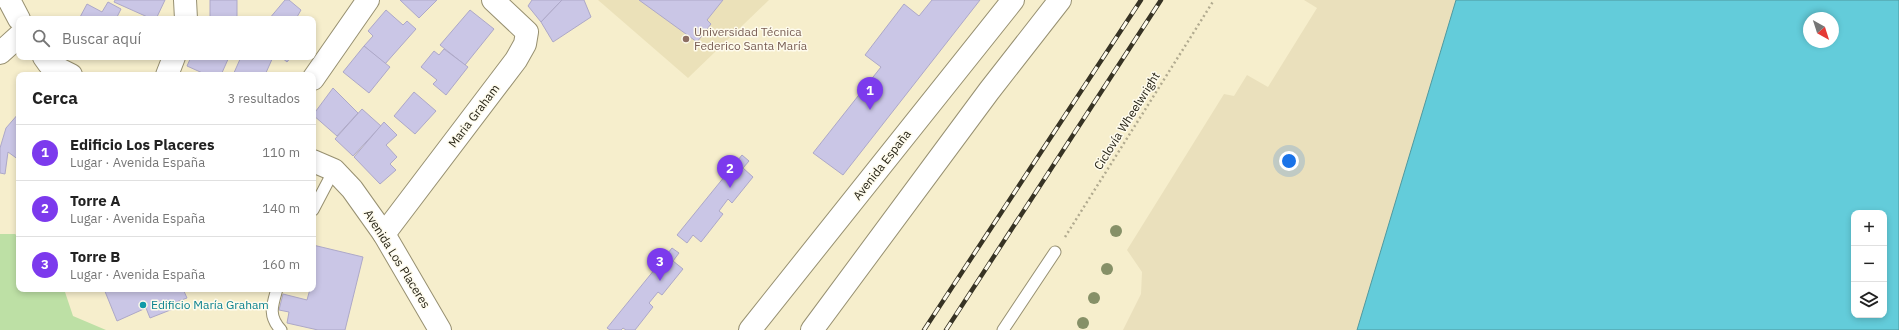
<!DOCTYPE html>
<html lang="es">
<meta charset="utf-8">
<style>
:root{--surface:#fff;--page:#f2f2f2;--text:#222;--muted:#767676;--line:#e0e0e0;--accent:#7c3aed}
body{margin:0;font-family:"IBM Plex Sans",sans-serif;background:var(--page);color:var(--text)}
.controls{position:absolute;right:12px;bottom:12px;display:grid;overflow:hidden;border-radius:8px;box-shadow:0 2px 6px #0003}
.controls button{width:36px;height:36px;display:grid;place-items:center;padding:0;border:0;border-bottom:1px solid var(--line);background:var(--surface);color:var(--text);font:20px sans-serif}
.compass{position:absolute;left:1803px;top:12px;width:36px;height:36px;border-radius:50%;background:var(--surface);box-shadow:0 2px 6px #0003;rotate:141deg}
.you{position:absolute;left:1289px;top:161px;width:14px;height:14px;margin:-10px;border:3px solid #fff;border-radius:50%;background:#1a73e8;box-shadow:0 0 0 6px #1a73e833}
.badge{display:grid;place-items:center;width:26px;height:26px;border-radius:50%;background:var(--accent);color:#fff;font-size:13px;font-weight:700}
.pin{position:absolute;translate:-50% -33px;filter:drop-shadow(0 1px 2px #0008)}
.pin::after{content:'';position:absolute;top:21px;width:14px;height:12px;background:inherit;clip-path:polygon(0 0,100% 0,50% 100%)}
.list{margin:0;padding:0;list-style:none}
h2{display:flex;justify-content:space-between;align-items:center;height:52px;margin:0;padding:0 16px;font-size:17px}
h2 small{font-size:13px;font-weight:400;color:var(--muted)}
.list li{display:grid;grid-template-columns:26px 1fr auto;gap:12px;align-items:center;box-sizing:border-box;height:56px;padding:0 16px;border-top:1px solid var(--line)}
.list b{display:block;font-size:15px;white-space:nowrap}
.list p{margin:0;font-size:13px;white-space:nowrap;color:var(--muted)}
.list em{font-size:13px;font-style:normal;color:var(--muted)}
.icon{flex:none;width:22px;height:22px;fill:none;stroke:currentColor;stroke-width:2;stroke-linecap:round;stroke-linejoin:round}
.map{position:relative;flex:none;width:1899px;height:330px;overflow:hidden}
.search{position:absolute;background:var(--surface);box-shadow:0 2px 6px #0003;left:16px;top:16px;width:300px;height:44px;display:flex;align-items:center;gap:10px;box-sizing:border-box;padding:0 14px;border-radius:8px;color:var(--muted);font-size:15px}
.panel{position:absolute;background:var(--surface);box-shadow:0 2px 6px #0003;left:16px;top:72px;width:300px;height:220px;border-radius:8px}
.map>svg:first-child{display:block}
.built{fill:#ebe1b9}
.green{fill:#bde0a5}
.sand{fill:#eae0bc}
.water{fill:#63ccda;stroke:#4f989e;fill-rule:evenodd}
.building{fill:#cac6e6;stroke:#ada8c8}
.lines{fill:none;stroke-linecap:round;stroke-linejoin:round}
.service-casing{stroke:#979071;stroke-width:13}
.minor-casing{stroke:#979071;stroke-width:24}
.secondary-casing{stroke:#979071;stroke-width:24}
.primary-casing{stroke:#979071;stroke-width:24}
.path{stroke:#b1aa8f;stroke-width:2.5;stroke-dasharray:2 3;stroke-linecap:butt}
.service{stroke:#fff;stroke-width:11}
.minor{stroke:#fff;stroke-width:22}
.secondary{stroke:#fff;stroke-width:22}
.primary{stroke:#fff;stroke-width:22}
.rail-casing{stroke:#373324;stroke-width:4.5}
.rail{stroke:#fefbed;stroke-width:3;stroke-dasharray:9;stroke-linecap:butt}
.tree{fill:#869067}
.education-dot{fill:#8d6e63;stroke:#fefbed;stroke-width:1.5}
.culture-dot{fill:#0f9aa8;stroke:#fefbed;stroke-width:1.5}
.labels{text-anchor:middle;stroke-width:3;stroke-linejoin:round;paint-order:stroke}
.education-label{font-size:12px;fill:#785e54;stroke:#fefbed;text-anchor:start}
.street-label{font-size:12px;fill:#211e11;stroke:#fefbed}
.culture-label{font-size:12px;fill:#0d838f;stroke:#fefbed;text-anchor:start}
</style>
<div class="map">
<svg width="1899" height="330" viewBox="0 0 1899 330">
<rect width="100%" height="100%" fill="#f6eecc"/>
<path class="built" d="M 598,0 L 769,0 L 688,78 Z"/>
<path class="green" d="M 0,234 L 15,234 L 19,237 L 19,289 L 64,289 L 73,316 L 106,330 L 0,330 Z"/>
<path class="sand" d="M 1304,0 L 1456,0 L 1357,330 L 1123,330 L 1141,294 L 1142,272 L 1127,250 L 1224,94 L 1234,96 L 1247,75 L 1268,87 L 1317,8 Z"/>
<path class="water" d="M 1456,0 L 1899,0 L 1899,330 L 1357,330 ZM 1809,18 L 1833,18 L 1833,42 L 1809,42 ZM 1854,213 L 1884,213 L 1884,315 L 1854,315 Z"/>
<g class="building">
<path d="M 115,0 L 165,0 L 156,19 L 152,19 L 114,2 Z"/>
<rect x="210" y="0" width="27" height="19"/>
<path d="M 285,0 L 289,0 L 301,10 L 297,17 L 300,19 L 269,19 Z"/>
<path d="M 400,0 L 437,0 L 419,18 Z"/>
<path d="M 532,0 L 562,0 L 541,22 L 528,6 Z"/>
<path d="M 562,0 L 584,0 L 591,17 L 553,42 L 541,22 Z"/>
<path d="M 639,0 L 723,0 L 707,20 L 711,24 L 697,42 Z"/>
<path d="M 932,0 L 980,0 L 843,175 L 813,153 L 881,67 L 865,55 L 904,4 L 919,16 Z"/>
<path d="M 108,2 L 121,9 L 116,19 L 79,19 L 87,4 L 102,12 Z"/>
<path d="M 386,10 L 403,25 L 407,21 L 416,29 L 385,64 L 364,46 L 373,36 L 368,31 Z"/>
<path d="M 470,10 L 494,29 L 465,65 L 440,45 Z"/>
<path d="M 364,46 L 390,67 L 369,93 L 343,72 Z"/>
<path d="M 444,49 L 468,67 L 446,95 L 433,84 L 437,80 L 421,67 L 434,51 L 439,55 Z"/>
<path d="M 191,57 L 229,57 L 221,75 L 207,75 L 187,66 Z"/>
<path d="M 241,57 L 249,59 L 250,57 L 273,57 L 265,75 L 233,75 Z"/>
<path d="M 281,57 L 291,57 L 287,62 Z"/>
<path d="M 333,88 L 358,113 L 337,136 L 313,115 Z"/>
<path d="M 414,92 L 436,111 L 415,134 L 394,116 Z"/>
<path d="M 362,109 L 381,126 L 353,156 L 335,139 Z"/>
<path d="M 19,113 L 19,160 L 8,152 L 5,174 L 0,173 L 0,148 L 6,128 Z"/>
<path d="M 384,122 L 397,135 L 386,145 L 397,157 L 390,164 L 396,170 L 380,184 L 354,157 Z"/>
<path d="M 742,155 L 749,161 L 743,168 L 753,177 L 732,203 L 728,199 L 719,211 L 723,214 L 701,242 L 693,235 L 687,243 L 677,235 Z"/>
<path d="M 313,245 L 363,257 L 345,330 L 318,330 L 287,323 L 289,312 L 279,310 L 283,294 L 307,300 L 310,289 L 313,289 Z"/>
<path d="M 672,248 L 679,253 L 673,261 L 683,269 L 662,295 L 658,292 L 649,303 L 653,307 L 635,330 L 626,330 L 623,328 L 621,330 L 610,330 L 607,328 Z"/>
<path d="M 104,289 L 183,289 L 187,298 L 176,302 L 178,307 L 150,318 L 146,308 L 117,321 Z"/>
</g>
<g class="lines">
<g class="service-casing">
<g id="service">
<path d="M 313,210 L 334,170"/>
<path d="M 277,289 C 272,306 268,316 281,330"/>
<path d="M 1003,330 L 1055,252"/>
</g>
</g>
<g class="minor-casing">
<g id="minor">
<path d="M 185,0 L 186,19"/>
<path d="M 0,53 L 19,36"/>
<path d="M 167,75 L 174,57"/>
<path d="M 313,79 L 368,0"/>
<path d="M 384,234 L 516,60 L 525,44 L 527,32 L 493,0"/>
</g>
</g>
<g class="secondary-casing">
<g id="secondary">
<path d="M 9,0 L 19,19"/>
<path d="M 44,57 L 49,64 L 71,75"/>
<path d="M 313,161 L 334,170 L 352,189 L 384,234 L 440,330"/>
</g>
</g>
<g class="primary-casing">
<g id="primary">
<path d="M 750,330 L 1013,0"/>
<path d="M 812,330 L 989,91 L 1060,0"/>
</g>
</g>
<path class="path" d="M 1065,237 L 1214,0"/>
<use href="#service" class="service"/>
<use href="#minor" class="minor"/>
<use href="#secondary" class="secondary"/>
<use href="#primary" class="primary"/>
<g class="rail-casing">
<g id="rail">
<path d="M 924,330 L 1141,0"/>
<path d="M 946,330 L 1161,0"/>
</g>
</g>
<use href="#rail" class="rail"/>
</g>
<g class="tree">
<circle cx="1116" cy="231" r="6"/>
<circle cx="1107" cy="269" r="6"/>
<circle cx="1094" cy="298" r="6"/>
<circle cx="1083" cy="323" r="6"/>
</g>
<circle class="education-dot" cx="686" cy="39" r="4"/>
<circle class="culture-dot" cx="143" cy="305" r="4"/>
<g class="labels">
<g class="education-label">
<text x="694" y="36">Universidad Técnica<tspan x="694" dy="14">Federico Santa María</tspan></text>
</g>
<g class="street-label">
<text transform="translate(474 116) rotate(-53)" y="4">Maria Graham</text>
<text transform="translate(1127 121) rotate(-58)" y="4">Ciclovía Wheelwright</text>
<text transform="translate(882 165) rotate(-52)" y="4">Avenida España</text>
<text transform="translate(397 259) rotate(58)" y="4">Avenida Los Placeres</text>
</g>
<g class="culture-label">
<text x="151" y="309">Edificio María Graham</text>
</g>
</g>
</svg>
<div class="controls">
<button>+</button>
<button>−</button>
<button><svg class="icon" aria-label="layers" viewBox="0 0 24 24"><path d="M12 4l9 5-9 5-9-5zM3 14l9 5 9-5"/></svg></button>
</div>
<svg class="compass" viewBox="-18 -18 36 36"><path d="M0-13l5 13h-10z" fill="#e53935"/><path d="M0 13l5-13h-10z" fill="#767676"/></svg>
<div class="you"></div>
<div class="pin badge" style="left:870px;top:110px">1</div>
<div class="pin badge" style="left:730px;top:188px">2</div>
<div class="pin badge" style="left:660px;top:281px">3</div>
<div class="search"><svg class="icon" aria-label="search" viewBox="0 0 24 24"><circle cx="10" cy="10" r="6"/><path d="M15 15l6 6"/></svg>Buscar aquí</div>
<section class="panel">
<h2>Cerca<small>3 resultados</small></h2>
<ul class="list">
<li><span class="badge">1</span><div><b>Edificio Los Placeres</b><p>Lugar · Avenida España</p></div><em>110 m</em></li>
<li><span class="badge">2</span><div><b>Torre A</b><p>Lugar · Avenida España</p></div><em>140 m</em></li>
<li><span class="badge">3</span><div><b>Torre B</b><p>Lugar · Avenida España</p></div><em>160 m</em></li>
</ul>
</section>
</div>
